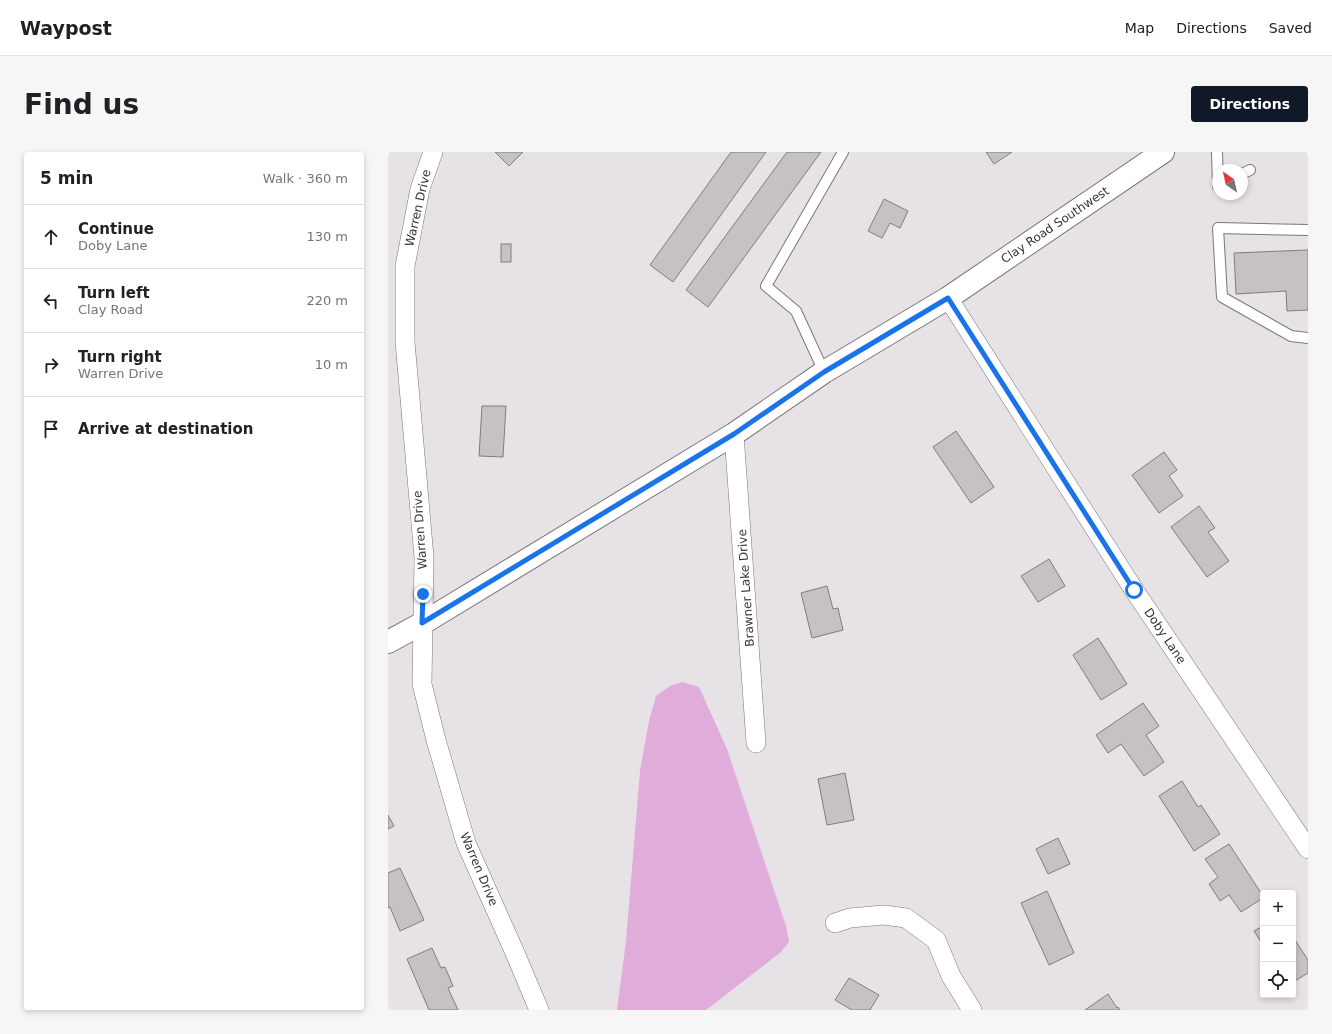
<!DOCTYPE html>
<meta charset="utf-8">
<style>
:root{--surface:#fff;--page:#f6f6f6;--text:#202124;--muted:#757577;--line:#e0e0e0;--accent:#111827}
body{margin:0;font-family:"DejaVu Sans",sans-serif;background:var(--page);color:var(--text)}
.controls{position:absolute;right:12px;bottom:12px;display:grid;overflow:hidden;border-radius:4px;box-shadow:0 2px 6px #0003}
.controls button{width:36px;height:36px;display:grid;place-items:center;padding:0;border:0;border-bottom:1px solid var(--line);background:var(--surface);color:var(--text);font:20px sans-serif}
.compass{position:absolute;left:824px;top:12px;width:36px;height:36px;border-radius:50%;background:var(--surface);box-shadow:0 2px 6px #0003;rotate:326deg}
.stop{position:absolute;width:12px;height:12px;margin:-9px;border:3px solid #1a73e8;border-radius:50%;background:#fff}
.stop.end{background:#1a73e8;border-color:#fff;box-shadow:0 1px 4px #0008}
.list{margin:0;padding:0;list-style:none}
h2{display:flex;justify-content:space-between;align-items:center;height:52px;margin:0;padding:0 16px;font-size:17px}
h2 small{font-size:13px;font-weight:400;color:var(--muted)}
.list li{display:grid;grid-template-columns:26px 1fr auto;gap:12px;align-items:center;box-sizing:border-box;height:64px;padding:0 16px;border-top:1px solid var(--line)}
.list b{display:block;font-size:15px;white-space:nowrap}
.list p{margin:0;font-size:13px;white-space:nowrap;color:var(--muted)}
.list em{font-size:13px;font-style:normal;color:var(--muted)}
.icon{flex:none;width:22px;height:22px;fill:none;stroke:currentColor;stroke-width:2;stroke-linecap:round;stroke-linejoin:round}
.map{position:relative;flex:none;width:920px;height:858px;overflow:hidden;border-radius:4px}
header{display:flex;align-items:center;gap:24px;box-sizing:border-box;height:56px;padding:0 20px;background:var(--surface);border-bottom:1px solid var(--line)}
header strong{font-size:19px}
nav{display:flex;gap:22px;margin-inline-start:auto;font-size:14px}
.intro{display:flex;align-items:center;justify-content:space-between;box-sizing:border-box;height:96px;padding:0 24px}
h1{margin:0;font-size:28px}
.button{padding:10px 18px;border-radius:4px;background:var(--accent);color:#fff;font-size:14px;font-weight:700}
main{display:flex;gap:24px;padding:0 24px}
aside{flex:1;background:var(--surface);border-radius:4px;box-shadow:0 2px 6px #0003}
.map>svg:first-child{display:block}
.water{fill:#e0acda}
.building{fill:#c5c1c5;stroke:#817c80}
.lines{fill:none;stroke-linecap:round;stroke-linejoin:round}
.service-casing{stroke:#7b777a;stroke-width:12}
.minor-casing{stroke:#7b777a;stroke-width:20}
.tertiary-casing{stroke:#7b777a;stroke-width:24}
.service{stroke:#fff;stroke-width:10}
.minor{stroke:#fff;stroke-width:19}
.tertiary{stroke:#fff;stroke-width:22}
.route{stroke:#1a73e8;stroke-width:5}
.labels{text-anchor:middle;stroke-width:3.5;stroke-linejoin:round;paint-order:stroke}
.street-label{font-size:12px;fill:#363435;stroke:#fff}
</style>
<header>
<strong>Waypost</strong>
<nav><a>Map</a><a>Directions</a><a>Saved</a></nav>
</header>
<div class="intro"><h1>Find us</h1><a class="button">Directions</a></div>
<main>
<aside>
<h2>5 min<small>Walk · 360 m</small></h2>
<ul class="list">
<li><svg class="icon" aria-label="ahead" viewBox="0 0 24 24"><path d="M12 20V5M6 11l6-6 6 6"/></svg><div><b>Continue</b><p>Doby Lane</p></div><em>130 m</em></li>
<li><svg class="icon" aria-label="left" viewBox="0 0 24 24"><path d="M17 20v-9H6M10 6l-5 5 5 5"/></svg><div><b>Turn left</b><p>Clay Road</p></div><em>220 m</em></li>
<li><svg class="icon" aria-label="right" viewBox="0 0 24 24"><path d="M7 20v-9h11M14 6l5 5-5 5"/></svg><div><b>Turn right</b><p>Warren Drive</p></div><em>10 m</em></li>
<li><svg class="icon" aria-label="arrive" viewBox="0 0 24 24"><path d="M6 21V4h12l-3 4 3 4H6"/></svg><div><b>Arrive at destination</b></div></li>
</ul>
</aside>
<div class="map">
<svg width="920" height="858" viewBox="0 0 920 858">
<rect width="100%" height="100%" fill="#e7e2e6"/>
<path class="water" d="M 294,530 L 311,535 L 339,597 L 398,774 L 401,790 L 393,800 L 318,858 L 229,858 L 238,789 L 252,619 L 261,569 L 268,544 L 282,534 Z"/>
<g class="building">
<path d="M 107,0 L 135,0 L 121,14 Z"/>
<path d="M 343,0 L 378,0 L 285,130 L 262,113 Z"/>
<path d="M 399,0 L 433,0 L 320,155 L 298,138 Z"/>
<path d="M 598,0 L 624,0 L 606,12 Z"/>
<path d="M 496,47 L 520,59 L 512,76 L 502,71 L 494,86 L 480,79 Z"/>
<rect x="113" y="92" width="10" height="18"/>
<path d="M 920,98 L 920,158 L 899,159 L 898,139 L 848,142 L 846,101 Z"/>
<path d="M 94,254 L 118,254 L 115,305 L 91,304 Z"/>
<path d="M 568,279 L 606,335 L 583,351 L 545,295 Z"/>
<path d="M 776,300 L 789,318 L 781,324 L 795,344 L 771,361 L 744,323 Z"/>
<path d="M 811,354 L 827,376 L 820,380 L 841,409 L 819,425 L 783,375 Z"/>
<path d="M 661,407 L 677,434 L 650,450 L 633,424 Z"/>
<path d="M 439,434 L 445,457 L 450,456 L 455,478 L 424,486 L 413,441 Z"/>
<path d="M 710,486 L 739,532 L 713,548 L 685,503 Z"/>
<path d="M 755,551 L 771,574 L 758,583 L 776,610 L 756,624 L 733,592 L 720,601 L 708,583 Z"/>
<path d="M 457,621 L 466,668 L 439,673 L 430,627 Z"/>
<path d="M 794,629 L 810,655 L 813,653 L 832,682 L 806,699 L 771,644 Z"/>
<path d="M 0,663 L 6,674 L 0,677 Z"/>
<path d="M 670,686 L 682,712 L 660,722 L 648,697 Z"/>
<path d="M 841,692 L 875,744 L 875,746 L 853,760 L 841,743 L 832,749 L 821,732 L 830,725 L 817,707 Z"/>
<path d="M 12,716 L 36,768 L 12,779 L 2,755 L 0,756 L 0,721 Z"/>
<path d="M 659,739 L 686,801 L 661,813 L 633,751 Z"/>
<path d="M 875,774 L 875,793 L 866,779 Z"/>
<path d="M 905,785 L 920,808 L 920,821 L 905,830 Z"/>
<path d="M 44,796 L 53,816 L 57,815 L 65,834 L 60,836 L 70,858 L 41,858 L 19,807 Z"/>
<path d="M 461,826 L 491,843 L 482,858 L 464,858 L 447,848 Z"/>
<path d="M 720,842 L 729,856 L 730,855 L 732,858 L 697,858 Z"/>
</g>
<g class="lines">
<g class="service-casing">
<g id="service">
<path d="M 829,0 L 830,34"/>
<path d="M 854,22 L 862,18"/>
<path d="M 920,78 L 830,76 L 834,145 L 903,184 L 920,186"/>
<path d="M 436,220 L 408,159 L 378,134 L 455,0"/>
</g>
</g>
<g class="minor-casing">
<g id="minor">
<path d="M 45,0 L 32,37 L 17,114 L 17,190 L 36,405 L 34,532 L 48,588 L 78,691 L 127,801 L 151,858"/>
<path d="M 560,146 L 746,438 L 920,697"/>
<path d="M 346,282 L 368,591"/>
<path d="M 447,771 L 462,766 L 496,763 L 518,766 L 548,788 L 563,824 L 584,858"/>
</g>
</g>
<g class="tertiary-casing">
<path id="tertiary" d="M 0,490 L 35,471 L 346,282 L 436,220 L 560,146 L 775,0"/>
</g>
<use href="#service" class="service"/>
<use href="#minor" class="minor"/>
<use href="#tertiary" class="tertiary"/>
</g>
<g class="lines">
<path class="route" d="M 35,442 L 34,471 L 346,282 L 436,220 L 560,146 L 746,438"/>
</g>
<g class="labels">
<g class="street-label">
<text transform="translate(30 56) rotate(-77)" y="4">Warren Drive</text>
<text transform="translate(667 73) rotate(-34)" y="4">Clay Road Southwest</text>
<text transform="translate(32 378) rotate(-94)" y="4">Warren Drive</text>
<text transform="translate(358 436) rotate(-94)" y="4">Brawner Lake Drive</text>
<text transform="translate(777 484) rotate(56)" y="4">Doby Lane</text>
<text transform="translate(91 717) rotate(67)" y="4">Warren Drive</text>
</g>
</g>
</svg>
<div class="controls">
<button>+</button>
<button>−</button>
<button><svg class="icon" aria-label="locate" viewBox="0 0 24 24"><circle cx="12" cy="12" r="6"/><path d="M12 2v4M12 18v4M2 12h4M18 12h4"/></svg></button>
</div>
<svg class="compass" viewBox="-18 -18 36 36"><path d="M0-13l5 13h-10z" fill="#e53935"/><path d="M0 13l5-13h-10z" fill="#757577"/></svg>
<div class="stop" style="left:746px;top:438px"></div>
<div class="stop end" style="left:35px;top:442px"></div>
</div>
</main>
